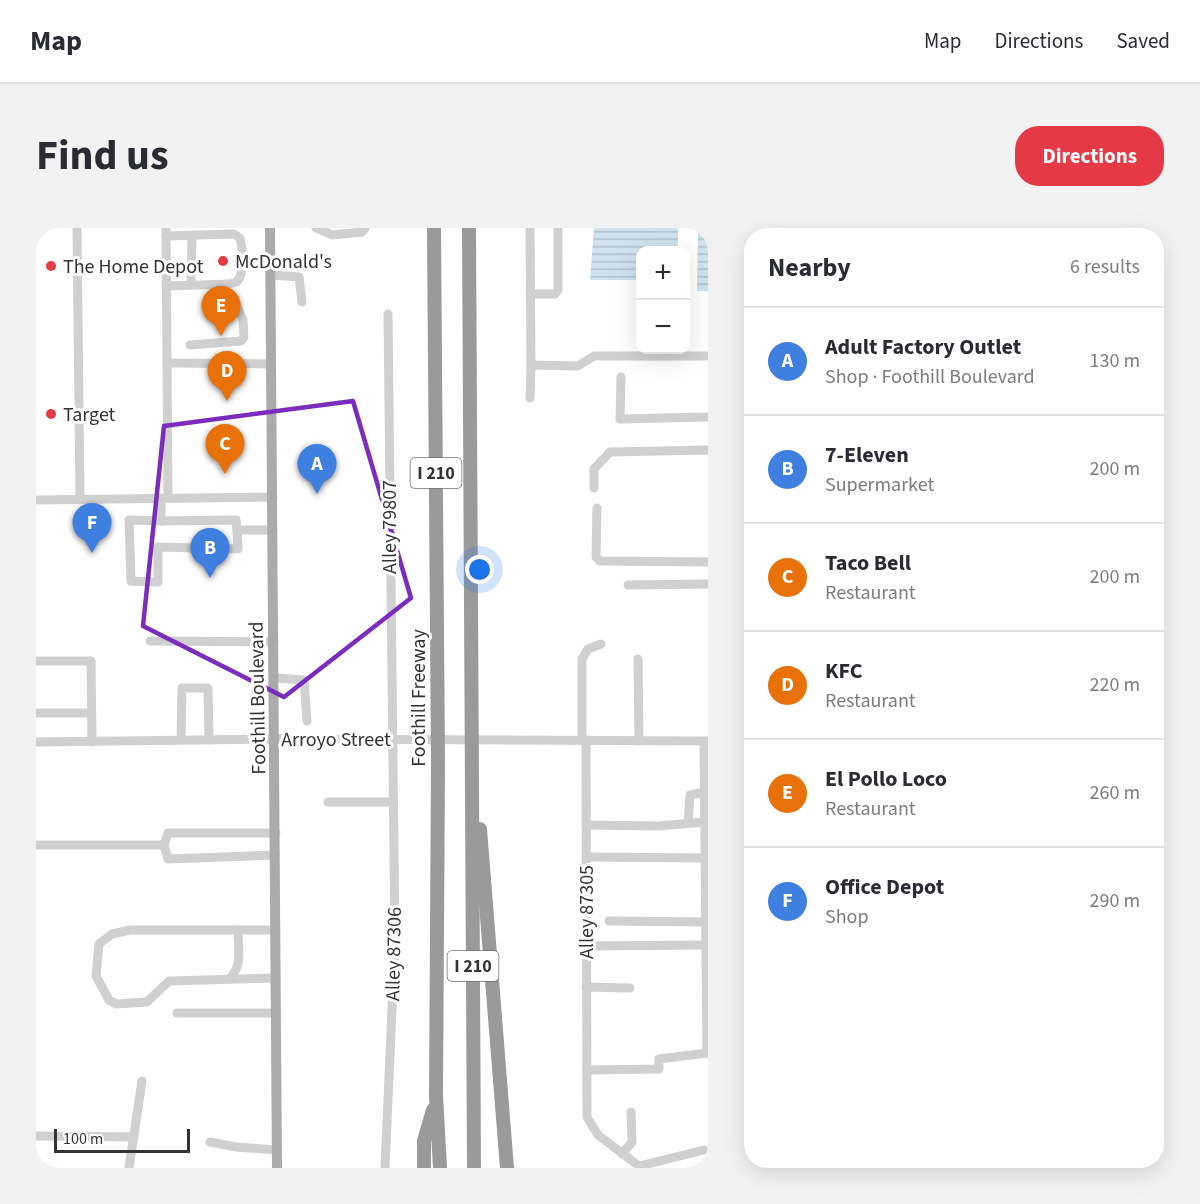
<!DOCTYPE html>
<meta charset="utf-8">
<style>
:root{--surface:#fff;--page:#f2f2f3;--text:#2b2b33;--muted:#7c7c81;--line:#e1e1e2;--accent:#e63946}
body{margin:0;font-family:"Source Sans 3",sans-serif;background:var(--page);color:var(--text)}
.controls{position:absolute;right:18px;top:18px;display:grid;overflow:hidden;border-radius:12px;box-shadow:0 6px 24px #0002}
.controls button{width:54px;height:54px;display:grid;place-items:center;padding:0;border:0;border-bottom:2px solid var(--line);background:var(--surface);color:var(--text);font:30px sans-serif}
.scale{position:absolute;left:18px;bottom:15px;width:136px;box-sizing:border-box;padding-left:6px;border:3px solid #333;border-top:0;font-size:16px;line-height:21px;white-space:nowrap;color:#333;-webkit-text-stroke:4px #fff;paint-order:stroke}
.you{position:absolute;left:444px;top:342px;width:21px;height:21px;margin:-15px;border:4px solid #fff;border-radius:50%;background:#1a73e8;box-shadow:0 0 0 9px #1a73e833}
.badge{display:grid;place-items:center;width:39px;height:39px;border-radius:50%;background:var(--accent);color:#fff;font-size:20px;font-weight:700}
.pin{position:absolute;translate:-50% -50px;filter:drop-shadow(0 2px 3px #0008)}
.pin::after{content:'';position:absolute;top:32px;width:21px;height:18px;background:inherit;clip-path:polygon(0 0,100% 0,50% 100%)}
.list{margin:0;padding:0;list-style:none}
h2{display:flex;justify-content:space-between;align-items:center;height:78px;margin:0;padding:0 24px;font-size:26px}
h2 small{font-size:20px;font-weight:400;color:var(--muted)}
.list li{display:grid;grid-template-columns:39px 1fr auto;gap:18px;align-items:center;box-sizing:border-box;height:108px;padding:0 24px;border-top:2px solid var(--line)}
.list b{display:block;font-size:22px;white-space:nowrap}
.list p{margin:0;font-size:20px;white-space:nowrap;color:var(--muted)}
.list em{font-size:20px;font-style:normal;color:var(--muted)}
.map{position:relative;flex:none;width:672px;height:940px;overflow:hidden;border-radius:24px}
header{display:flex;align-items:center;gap:36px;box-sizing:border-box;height:84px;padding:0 30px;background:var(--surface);border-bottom:2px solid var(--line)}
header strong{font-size:28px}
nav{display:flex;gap:33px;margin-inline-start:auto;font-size:21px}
.intro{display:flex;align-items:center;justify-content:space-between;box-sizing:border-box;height:144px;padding:0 36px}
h1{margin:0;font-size:42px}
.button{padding:15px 27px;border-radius:24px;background:var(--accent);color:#fff;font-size:21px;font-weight:700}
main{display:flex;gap:36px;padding:0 36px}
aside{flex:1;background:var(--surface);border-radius:24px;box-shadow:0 6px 24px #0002}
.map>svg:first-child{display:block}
.water{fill:url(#water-rules)}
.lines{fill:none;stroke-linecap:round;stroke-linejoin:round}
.minor{stroke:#d0d0d0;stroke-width:9}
.major{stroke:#ababab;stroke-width:10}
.highway{stroke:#9a9a9a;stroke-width:14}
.marked{fill:none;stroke:#7b2cbf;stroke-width:4.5;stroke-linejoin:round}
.poi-dot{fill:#e63946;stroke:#fff;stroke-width:2}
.labels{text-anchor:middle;stroke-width:6;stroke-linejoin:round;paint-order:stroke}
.shield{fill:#fff;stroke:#707070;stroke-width:1.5}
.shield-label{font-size:18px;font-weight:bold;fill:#333}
.poi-label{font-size:20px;fill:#333;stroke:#fff;text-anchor:start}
.street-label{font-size:20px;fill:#333;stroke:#fff}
</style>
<header>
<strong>Map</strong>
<nav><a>Map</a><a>Directions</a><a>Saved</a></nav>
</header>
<div class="intro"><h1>Find us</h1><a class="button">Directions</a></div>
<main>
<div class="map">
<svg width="672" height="940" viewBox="0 0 672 940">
<defs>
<pattern id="water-rules" width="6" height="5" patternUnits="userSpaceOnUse" patternTransform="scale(1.5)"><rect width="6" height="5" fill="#cfe2ee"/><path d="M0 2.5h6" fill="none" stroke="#b2c2cd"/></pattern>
</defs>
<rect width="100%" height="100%" fill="#fff"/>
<g class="water">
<path d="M 558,0 L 642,0 L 642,22 L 604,22 L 604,52 L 554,52 Z"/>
<path d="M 662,2 L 672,2 L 672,63 L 661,63 Z"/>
</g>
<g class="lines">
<g class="minor">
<path d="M 41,0 L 44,271"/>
<path d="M 130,0 L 132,270"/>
<path d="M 280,0 L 296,7 L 326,4 L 329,0"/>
<path d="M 494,0 L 495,137 L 542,138 L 558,128 L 672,128"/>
<path d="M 130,8 L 198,6 L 204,10 C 207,22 209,43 201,54 L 193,56 L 130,58"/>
<path d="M 235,47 L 263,49 L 266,74"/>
<path d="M 155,57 L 156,8"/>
<path d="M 494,66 L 519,66 L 522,62 L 522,0"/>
<path d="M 154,117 L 205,113 L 208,109 L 207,92 L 199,74"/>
<path d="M 131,135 L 235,136"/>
<path d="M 585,149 L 584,191 L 672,189"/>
<path d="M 494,170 L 495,137"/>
<path d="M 558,260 L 558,241 L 574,224 L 672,222"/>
<path d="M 125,270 L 125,293 L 200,292 L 201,302 L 237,302"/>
<path d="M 0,272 L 237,269"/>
<path d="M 561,280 L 560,329 L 564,333 L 672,334"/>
<path d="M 125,293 L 93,292 L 95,353 L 122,354 L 122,319 L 202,321 L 201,302"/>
<path d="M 592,357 L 672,356"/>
<path d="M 114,413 L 238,414"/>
<path d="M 602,431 L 603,513"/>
<path d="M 0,433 L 55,433 L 56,514"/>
<path d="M 239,450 L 268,452 L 271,493"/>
<path d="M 0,485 L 55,485"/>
<path d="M 145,512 L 146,460 L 172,460 L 173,512"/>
<path d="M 546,512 L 546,431 L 552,421 L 565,416"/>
<path d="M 550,512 L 551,889 L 562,907 L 603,938 L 668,922"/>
<path d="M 0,514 L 239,511 L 672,513"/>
<path d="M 292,574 L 356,574"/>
<path d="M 652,595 L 654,567 L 669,564"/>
<path d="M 550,597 L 622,598 L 669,594"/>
<path d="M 0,617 L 128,617"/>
<path d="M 239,627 L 132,631 L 128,617 L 132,605 L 240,605"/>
<path d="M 550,629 L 669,630"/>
<path d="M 573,693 L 670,694"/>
<path d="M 240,702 L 94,702 L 76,706 L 63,716 L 60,748 L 73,772 L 80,776 L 111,774 L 133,753 L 240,750"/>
<path d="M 550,718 L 670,717"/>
<path d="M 193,751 C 207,739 202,720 202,702"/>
<path d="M 550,759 L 594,760"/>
<path d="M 141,785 L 240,785"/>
<path d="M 551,842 L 623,841 L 623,831 L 671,825 L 668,513"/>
<path d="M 0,908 L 98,909"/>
<path d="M 174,914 L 200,919 L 241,922"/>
<path d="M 586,926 L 596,914 L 595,884"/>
<path d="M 93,940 L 106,853"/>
<path d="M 349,940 L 359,713 L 352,86"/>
</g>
<path class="major" d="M 234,0 L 241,940"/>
<g class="highway">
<path d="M 398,0 L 402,537 L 400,868 L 404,940"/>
<path d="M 433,0 L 438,940"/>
<path d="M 444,601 L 471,940"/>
<path d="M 388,940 L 388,913 L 397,882"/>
</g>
</g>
<path class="marked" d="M 317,173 L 375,370 L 248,469 L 107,398 L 128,198 Z"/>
<g class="poi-dot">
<circle cx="187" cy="33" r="6"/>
<circle cx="15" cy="38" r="6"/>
<circle cx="15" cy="186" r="6"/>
</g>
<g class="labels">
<g class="shield">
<rect x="374.5" y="230" width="51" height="30" rx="4.5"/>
<rect x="411.5" y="723" width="51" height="30" rx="4.5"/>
</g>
<g class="shield-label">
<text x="400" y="251">I 210</text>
<text x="437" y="744">I 210</text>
</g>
<g class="poi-label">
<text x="199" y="40">McDonald's</text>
<text x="27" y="45">The Home Depot</text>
<text x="27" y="193">Target</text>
</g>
<g class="street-label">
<text transform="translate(353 299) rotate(-90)" y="7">Alley 79807</text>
<text transform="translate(221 470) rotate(-91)" y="7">Foothill Boulevard</text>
<text transform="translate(382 470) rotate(-90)" y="7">Foothill Freeway</text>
<text x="300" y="518">Arroyo Street</text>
<text transform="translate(550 684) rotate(-90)" y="7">Alley 87305</text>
<text transform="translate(357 726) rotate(-89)" y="7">Alley 87306</text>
</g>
</g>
</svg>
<div class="controls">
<button>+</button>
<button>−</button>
</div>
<div class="scale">100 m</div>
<div class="you"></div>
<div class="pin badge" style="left:281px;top:266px;background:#3f7fe0">A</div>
<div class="pin badge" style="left:174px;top:350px;background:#3f7fe0">B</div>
<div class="pin badge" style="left:189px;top:246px;background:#e8710a">C</div>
<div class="pin badge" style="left:191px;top:173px;background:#e8710a">D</div>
<div class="pin badge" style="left:185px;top:108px;background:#e8710a">E</div>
<div class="pin badge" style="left:56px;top:325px;background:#3f7fe0">F</div>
</div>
<aside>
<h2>Nearby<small>6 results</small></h2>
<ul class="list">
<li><span class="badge" style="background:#3f7fe0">A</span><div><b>Adult Factory Outlet</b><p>Shop · Foothill Boulevard</p></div><em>130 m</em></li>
<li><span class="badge" style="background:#3f7fe0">B</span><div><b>7-Eleven</b><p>Supermarket</p></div><em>200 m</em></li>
<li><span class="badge" style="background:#e8710a">C</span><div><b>Taco Bell</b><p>Restaurant</p></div><em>200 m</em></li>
<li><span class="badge" style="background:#e8710a">D</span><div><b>KFC</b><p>Restaurant</p></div><em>220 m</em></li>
<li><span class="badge" style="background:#e8710a">E</span><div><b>El Pollo Loco</b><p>Restaurant</p></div><em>260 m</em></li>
<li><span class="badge" style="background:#3f7fe0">F</span><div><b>Office Depot</b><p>Shop</p></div><em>290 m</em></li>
</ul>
</aside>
</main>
